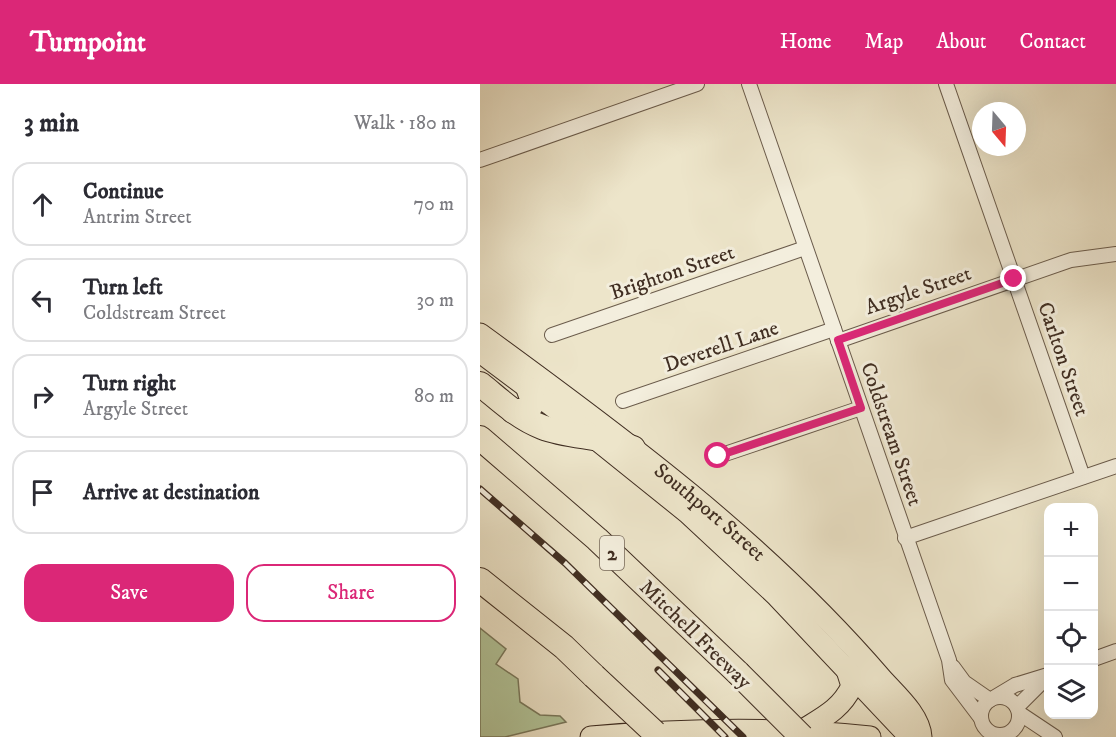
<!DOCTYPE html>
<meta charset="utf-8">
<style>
:root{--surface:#fff;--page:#f2f2f3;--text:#2b2b33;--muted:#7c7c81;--line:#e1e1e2;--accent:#db2777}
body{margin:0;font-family:"IM FELL DW Pica",serif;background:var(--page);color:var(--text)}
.controls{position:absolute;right:18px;bottom:18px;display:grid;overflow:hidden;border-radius:12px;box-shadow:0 6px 24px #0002}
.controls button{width:54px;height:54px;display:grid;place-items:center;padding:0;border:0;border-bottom:2px solid var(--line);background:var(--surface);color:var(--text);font:30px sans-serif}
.compass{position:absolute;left:492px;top:18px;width:54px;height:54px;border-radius:50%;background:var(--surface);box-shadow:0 6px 24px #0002;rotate:161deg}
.stop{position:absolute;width:18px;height:18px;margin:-14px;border:4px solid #db2777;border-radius:50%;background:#fff}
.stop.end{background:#db2777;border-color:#fff;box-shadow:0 2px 6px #0008}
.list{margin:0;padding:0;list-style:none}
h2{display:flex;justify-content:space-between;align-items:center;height:78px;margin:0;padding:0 24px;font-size:26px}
h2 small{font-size:20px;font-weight:400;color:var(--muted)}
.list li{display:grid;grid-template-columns:39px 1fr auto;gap:18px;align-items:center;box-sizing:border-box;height:84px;margin:0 12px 12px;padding:0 12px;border:2px solid var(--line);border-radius:18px}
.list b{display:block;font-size:22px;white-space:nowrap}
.list p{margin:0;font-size:20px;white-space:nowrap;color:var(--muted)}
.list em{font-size:20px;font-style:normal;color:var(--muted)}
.actions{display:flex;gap:12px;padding:18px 24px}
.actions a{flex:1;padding:14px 0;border:2px solid var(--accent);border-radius:18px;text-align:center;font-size:21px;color:var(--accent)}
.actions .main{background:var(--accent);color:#fff}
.icon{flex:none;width:33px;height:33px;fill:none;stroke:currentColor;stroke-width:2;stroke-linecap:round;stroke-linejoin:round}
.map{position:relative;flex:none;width:636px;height:653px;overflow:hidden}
header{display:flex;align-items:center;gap:36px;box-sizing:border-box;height:84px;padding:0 30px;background:var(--accent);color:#fff}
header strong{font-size:28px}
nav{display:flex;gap:33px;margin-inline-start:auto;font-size:21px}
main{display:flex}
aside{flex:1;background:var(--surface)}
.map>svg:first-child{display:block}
.green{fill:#b3c69b;stroke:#7a7a5e;stroke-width:1.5}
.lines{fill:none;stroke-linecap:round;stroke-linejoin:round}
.street-casing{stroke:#6b5c4c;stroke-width:16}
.primary-casing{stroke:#402e22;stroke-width:23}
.highway-casing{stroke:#402e22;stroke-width:26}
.street{stroke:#f3eedd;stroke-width:14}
.primary{stroke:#ede5ca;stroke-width:21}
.highway{stroke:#ede5ca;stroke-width:24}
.rail-casing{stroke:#402e22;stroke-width:7}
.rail{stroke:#f3eedd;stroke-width:4.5;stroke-dasharray:14;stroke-linecap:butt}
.highway-bridge-casing{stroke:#402e22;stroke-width:26;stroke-linecap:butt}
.highway-bridge{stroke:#ede5ca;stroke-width:24}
.route{stroke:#db2777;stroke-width:8}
.labels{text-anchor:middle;stroke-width:6;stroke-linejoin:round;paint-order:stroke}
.shield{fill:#f3eedd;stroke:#76685a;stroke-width:1.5}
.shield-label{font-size:20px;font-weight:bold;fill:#402e22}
.street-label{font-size:21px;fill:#402e22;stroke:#f3eedd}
</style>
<header>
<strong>Turnpoint</strong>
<nav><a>Home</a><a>Map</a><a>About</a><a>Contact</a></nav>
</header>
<main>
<aside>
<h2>3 min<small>Walk · 180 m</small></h2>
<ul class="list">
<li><svg class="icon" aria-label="ahead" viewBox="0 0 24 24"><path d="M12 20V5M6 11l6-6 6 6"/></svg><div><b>Continue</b><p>Antrim Street</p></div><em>70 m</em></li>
<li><svg class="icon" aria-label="left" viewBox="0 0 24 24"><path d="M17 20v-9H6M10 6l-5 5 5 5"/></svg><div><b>Turn left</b><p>Coldstream Street</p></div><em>30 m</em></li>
<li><svg class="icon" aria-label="right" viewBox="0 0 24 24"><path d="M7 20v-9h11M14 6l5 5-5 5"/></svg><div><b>Turn right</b><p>Argyle Street</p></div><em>80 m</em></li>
<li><svg class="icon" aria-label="arrive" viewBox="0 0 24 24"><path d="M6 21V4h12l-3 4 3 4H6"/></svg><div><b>Arrive at destination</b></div></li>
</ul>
<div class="actions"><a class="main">Save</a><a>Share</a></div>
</aside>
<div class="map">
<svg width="636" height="653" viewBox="0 0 636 653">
<rect width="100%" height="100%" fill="#ede5ca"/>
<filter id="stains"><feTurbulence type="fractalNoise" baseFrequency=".00333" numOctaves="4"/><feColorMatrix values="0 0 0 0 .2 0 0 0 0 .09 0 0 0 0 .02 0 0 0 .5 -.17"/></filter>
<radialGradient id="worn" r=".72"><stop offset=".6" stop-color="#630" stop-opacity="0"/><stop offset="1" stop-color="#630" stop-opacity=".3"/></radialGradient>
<path class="green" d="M 0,544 L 26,565 L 16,580 L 38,595 L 40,618 L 60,631 L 80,632 L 86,638 L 25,653 L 0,653 Z"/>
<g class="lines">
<g class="street-casing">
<g id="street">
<path d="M 269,0 L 469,576 L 472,596 L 500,633"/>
<path d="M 466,0 L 603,393"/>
<path d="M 0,76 L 217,0"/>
<path d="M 72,251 L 325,164"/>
<path d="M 358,257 L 591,176 L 636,170"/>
<path d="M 143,317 L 354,245"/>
<path d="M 239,372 L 381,324"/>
<path d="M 425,454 L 636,382"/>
<path d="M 614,575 L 636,567"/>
<path d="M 473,583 L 484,598 L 510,616"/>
<circle cx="520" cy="632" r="19"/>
<path d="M 515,613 L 535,601 L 568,591"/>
<path d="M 537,623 L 565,595"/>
<path d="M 539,629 L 575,653"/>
</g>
</g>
<g class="primary-casing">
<g id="primary">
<path id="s1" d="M 0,250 C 143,354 285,459 401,594 C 415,610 440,631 441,653"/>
<path d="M 0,268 L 111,351 L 208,429 L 296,511 L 430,653"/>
<path d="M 323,646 C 344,633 361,625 372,602 L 366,583"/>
<path d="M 111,653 C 205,645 297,643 390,653"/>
</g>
</g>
<g class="highway-casing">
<g id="highway">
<path d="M 0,300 C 19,315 38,334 62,343 C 90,354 121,351 153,364"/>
<path d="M 33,327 C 44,327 50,327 53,317 L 49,306"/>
<path d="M 0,354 L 117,455 L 258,589"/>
<path d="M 0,496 L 84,563 L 114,592"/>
</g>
</g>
<use href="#street" class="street"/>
<use href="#primary" class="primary"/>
<use href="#highway" class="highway"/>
<g class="rail-casing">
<g id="rail">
<path d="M 0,405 L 85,479 L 263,653"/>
<path d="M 178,586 L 245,653"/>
</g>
</g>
<use href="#rail" class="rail"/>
<g class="highway-bridge-casing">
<g id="highway-bridge">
<path d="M 258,589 L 322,653"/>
<path d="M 114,592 L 175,649"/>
</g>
</g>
<use href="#highway-bridge" class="highway-bridge"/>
</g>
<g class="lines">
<path class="route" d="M 238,372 L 381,324 L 358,256 L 534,195"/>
</g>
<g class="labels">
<rect class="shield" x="120" y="452" width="24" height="34" rx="4.5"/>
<g class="shield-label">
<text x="132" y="476">2</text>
</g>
<g class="street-label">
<text transform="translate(192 188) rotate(-19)" y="7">Brighton Street</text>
<text transform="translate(438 206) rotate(-19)" y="7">Argyle Street</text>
<text transform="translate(241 262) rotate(-19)" y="7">Deverell Lane</text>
<text transform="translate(584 275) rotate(71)" y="7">Carlton Street</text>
<text transform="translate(412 350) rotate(71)" y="7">Coldstream Street</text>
<text dy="7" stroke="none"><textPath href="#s1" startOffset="291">Southport Street</textPath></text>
<text transform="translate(216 550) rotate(44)" y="7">Mitchell Freeway</text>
</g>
</g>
<rect width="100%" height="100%" filter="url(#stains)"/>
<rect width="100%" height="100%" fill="url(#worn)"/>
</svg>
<div class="controls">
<button>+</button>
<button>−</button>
<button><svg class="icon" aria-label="locate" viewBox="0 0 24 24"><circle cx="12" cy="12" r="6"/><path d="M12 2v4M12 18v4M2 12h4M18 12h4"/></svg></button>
<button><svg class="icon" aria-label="layers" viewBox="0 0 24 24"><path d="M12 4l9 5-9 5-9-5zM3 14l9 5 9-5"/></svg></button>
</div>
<svg class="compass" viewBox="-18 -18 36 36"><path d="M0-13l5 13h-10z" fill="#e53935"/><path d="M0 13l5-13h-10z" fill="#7c7c81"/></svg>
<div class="stop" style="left:238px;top:372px"></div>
<div class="stop end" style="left:534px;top:195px"></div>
</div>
</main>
